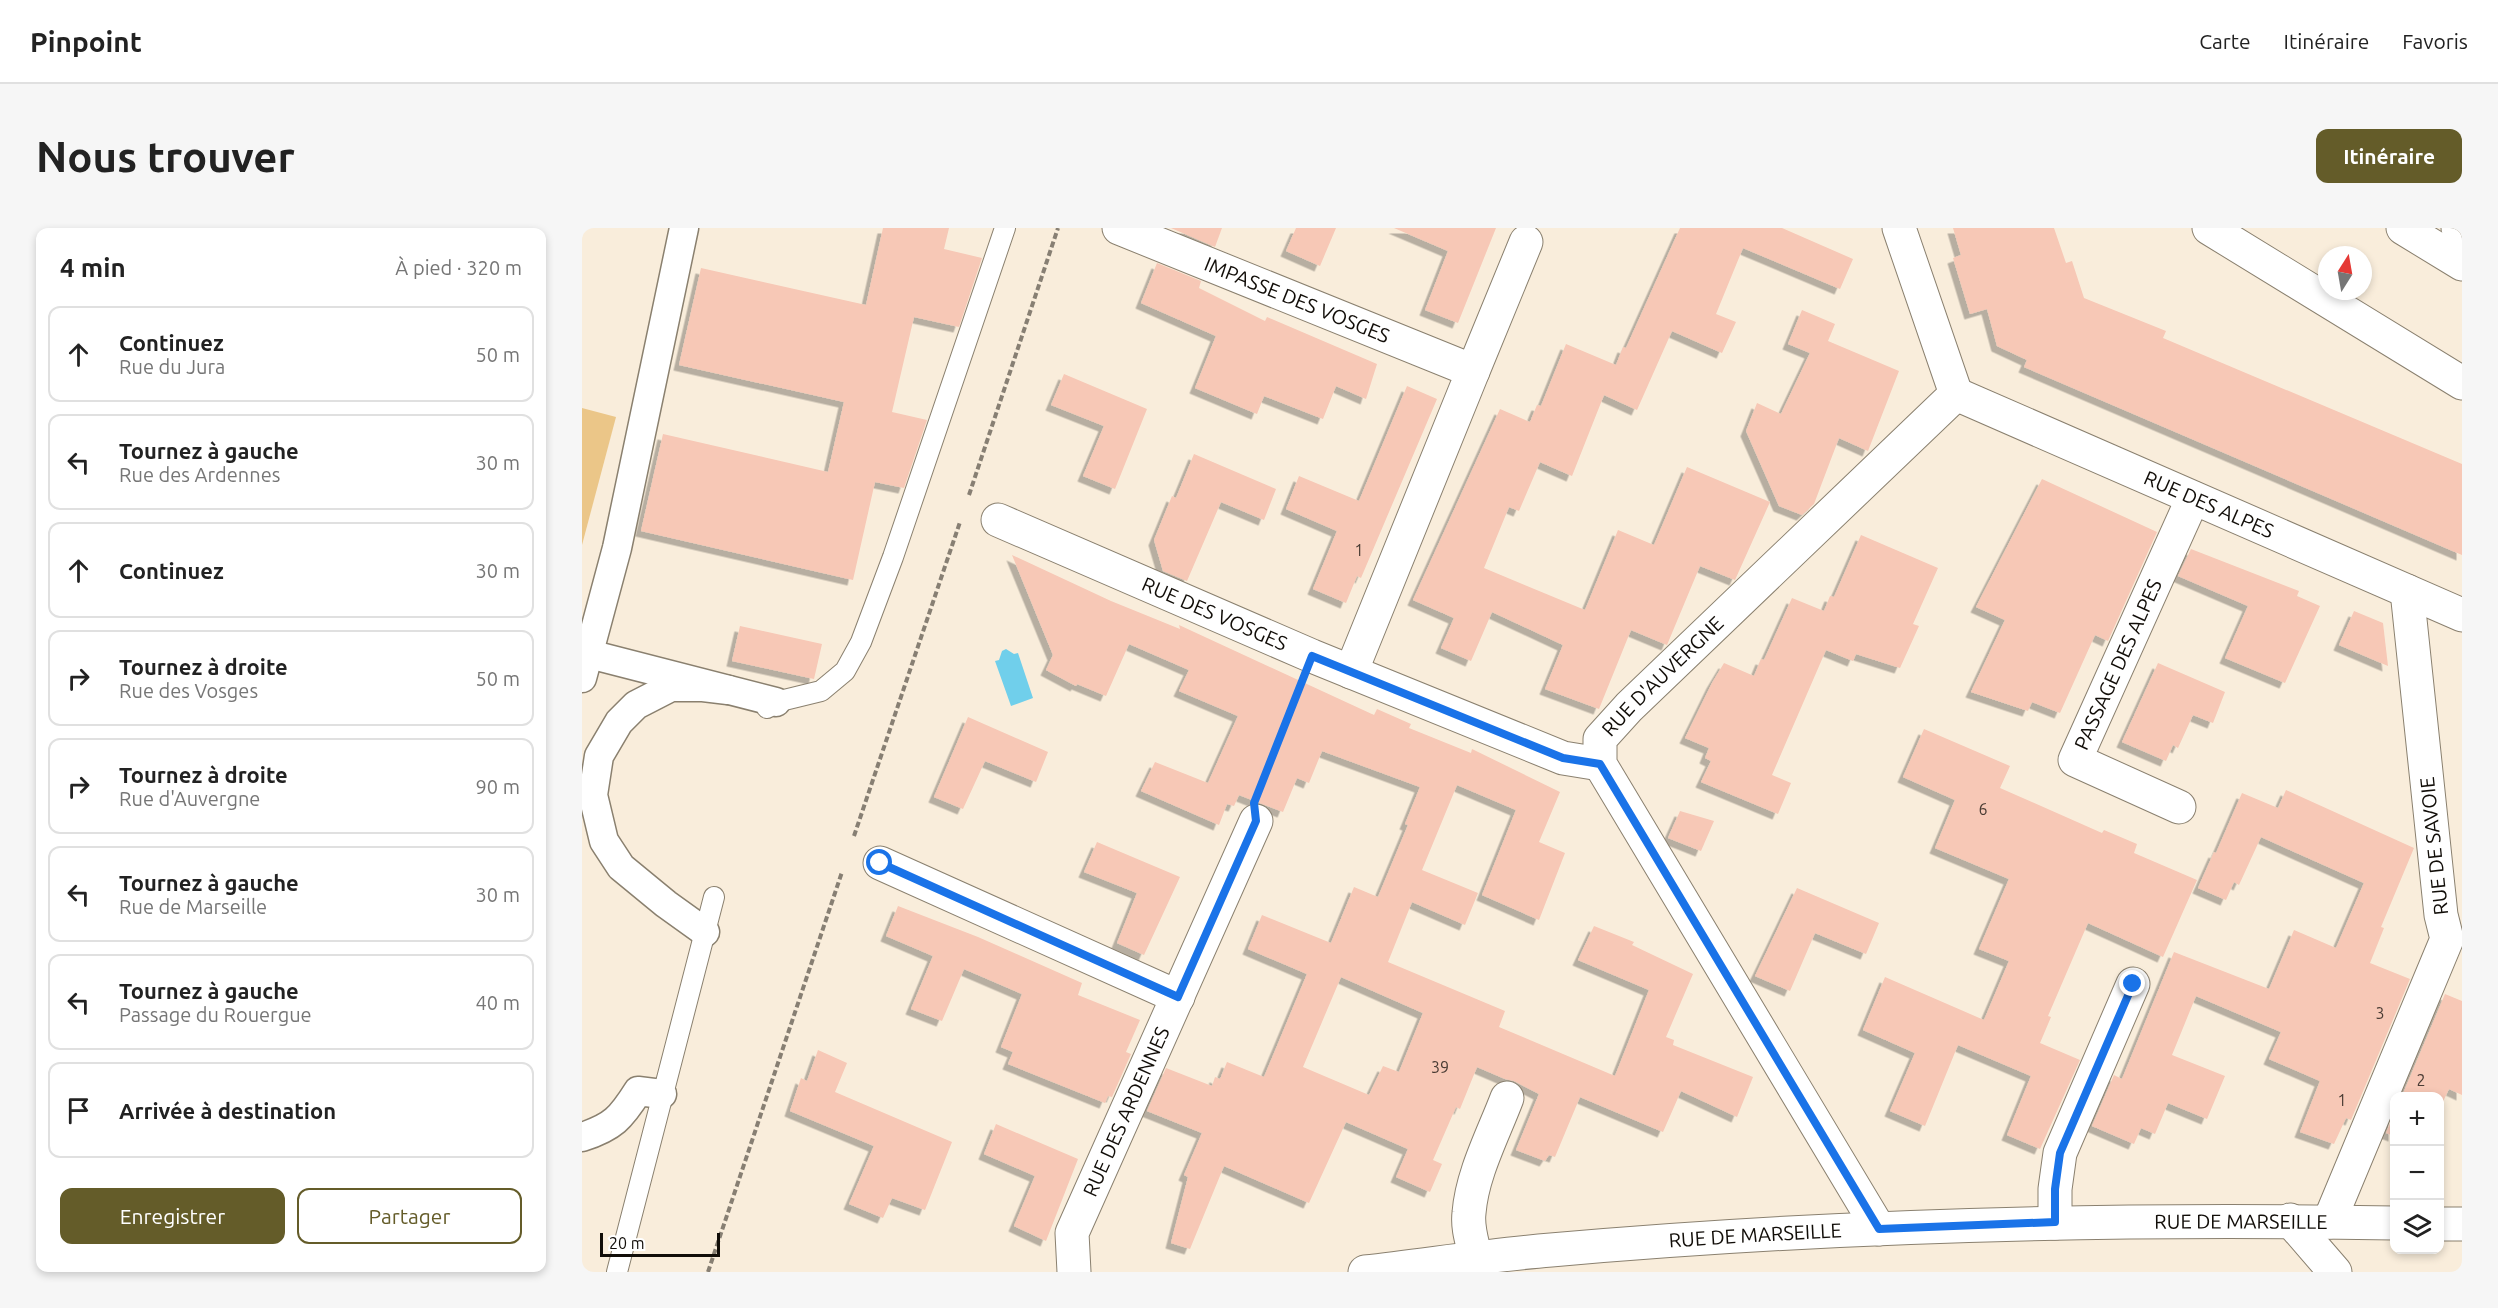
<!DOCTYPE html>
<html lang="fr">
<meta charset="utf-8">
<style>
:root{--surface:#fff;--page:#f6f6f6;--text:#222;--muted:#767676;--line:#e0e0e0;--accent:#645c29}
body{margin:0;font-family:Ubuntu,sans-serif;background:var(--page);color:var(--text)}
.controls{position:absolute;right:18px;bottom:18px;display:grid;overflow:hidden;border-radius:12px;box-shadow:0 3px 9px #0003}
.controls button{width:54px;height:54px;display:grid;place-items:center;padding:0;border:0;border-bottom:2px solid var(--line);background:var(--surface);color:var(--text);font:30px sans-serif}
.compass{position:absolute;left:1736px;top:18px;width:54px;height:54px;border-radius:50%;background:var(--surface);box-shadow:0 3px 9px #0003;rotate:11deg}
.scale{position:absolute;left:18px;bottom:15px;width:120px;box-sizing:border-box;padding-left:6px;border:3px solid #110d08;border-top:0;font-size:16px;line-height:21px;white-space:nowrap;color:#110d08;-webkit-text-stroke:4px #fff;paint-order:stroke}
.stop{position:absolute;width:18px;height:18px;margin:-14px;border:4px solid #1a73e8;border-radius:50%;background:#fff}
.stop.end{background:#1a73e8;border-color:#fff;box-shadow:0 2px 6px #0008}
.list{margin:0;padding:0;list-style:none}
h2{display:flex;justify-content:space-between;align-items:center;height:78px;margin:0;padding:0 24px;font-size:26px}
h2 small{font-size:20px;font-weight:400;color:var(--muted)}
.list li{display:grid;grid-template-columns:39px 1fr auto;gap:18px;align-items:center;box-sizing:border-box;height:96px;margin:0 12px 12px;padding:0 12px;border:2px solid var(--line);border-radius:12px}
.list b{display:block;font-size:22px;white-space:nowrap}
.list p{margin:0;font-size:20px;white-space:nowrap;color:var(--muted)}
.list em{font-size:20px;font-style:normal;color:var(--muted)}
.actions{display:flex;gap:12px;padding:18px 24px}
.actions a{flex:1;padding:14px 0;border:2px solid var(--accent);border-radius:12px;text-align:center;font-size:21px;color:var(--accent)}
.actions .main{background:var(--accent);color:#fff}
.icon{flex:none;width:33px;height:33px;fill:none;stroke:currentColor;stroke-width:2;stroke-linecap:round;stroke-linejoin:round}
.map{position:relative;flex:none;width:1880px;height:1044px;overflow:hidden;border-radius:12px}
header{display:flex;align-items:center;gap:36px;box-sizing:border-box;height:84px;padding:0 30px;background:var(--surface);border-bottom:2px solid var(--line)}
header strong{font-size:28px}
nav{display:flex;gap:33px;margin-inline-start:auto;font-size:21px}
.intro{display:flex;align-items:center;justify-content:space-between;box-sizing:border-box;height:144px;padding:0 36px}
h1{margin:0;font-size:42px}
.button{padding:15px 27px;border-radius:12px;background:var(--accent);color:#fff;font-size:21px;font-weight:700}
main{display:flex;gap:36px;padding:0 36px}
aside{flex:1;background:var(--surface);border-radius:12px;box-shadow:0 3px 9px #0003}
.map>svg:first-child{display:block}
.green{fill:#ebc688}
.water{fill:#70cfeb}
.building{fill:#f7c8b6;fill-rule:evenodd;filter:url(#shadow)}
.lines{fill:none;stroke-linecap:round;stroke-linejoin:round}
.service-casing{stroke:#8a806f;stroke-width:22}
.pedestrian-casing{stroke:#8a806f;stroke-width:31}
.minor-casing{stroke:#8a806f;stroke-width:35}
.secondary-casing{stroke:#8a806f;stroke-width:35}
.path{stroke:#877f73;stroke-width:4;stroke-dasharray:6 3;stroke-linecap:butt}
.service{stroke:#fff;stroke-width:20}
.pedestrian{stroke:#fff;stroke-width:28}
.minor{stroke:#fff;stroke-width:33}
.secondary{stroke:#fff;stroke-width:33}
.route{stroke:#1a73e8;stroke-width:8}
.labels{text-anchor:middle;stroke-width:4.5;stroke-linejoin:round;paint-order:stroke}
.number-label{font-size:16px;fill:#4a3c34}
.street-label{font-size:20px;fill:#110d08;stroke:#fff}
</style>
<header>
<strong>Pinpoint</strong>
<nav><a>Carte</a><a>Itinéraire</a><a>Favoris</a></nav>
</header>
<div class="intro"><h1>Nous trouver</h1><a class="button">Itinéraire</a></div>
<main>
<aside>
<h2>4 min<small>À pied · 320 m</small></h2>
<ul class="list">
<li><svg class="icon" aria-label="ahead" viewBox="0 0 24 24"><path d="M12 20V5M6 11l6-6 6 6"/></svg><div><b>Continuez</b><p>Rue du Jura</p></div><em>50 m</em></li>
<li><svg class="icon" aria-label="left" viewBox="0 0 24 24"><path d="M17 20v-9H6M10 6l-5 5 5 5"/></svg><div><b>Tournez à gauche</b><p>Rue des Ardennes</p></div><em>30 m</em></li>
<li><svg class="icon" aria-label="ahead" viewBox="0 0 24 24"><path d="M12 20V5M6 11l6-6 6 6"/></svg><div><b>Continuez</b></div><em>30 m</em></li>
<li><svg class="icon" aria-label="right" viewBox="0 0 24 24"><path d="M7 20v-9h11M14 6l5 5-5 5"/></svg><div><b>Tournez à droite</b><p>Rue des Vosges</p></div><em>50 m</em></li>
<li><svg class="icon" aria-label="right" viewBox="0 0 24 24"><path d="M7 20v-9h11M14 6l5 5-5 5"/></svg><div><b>Tournez à droite</b><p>Rue d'Auvergne</p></div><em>90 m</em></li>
<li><svg class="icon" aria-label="left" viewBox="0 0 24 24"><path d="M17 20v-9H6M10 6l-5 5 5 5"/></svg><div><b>Tournez à gauche</b><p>Rue de Marseille</p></div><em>30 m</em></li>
<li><svg class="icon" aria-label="left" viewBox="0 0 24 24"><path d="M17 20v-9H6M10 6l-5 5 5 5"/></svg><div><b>Tournez à gauche</b><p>Passage du Rouergue</p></div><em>40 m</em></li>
<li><svg class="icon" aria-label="arrive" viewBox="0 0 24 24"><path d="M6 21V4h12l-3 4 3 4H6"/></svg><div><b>Arrivée à destination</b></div></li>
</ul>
<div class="actions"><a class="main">Enregistrer</a><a>Partager</a></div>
</aside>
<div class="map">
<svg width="1880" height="1044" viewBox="0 0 1880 1044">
<defs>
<filter id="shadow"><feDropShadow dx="-5.5" dy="5.5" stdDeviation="0" flood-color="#0004"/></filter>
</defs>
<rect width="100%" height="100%" fill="#f9eddb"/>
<path class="green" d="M 0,180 L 34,189 L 0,317 Z"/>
<path class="water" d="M 424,421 L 432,426 L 436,425 L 451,470 L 429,478 L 413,433 L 417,432 L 420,423 Z"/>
<g class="building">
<path d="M 301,0 L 367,0 L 362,21 L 400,30 L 377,99 L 332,89 L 310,184 L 345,192 L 322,260 L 293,254 L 271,352 L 59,303 L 81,206 L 246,244 L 262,174 L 97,137 L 119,40 L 284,77 Z"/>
<path d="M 589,0 L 640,0 L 633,19 Z"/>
<path d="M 714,0 L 754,0 L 738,38 L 704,23 Z"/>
<path d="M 812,0 L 914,0 L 876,95 L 843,82 L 866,23 Z"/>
<path d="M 1098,0 L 1200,0 L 1271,31 L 1258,61 L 1161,20 L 1134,86 L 1154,94 L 1140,125 L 1090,103 L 1055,182 L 1022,167 L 990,248 L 958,234 L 937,283 L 927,279 L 902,340 L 1003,382 L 1036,302 L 1072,317 L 1105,239 L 1188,274 L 1153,352 L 1118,338 L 1085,417 L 1049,402 L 1017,481 L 963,461 L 981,417 L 910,384 L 889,433 L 859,420 L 872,390 L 831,372 L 918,181 L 948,194 L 955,177 L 959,178 L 984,116 L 1034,137 L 1041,119 L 1044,120 Z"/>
<path d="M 1371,0 L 1472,0 L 1484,35 L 1490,33 L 1502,70 L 1584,103 L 1581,110 L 1880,236 L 1880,327 L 1442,139 L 1445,132 L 1415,118 L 1405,81 L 1388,86 L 1371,30 L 1379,27 Z"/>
<path d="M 575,35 L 619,53 L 617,60 L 683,93 L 685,89 L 795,136 L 784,171 L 754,158 L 741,191 L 682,168 L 675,186 L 613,160 L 634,108 L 559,75 Z"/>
<path d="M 1220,82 L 1253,96 L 1246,113 L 1317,143 L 1286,223 L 1257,210 L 1232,276 L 1220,287 L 1197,278 L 1164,203 L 1175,175 L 1199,186 L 1228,125 L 1206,116 Z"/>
<path d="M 482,146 L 565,181 L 533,261 L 501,248 L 522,198 L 469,177 Z"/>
<path d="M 825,158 L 855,171 L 779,350 L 775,348 L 764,375 L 731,361 L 755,303 L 704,281 L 717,248 L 777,273 Z"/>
<path d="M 612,226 L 694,261 L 682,292 L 639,274 L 605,353 L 581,343 L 572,312 L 590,268 L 594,270 Z"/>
<path d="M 1460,251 L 1575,304 L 1526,413 L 1513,407 L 1478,485 L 1450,474 L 1446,483 L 1389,464 L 1423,392 L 1394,379 Z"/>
<path d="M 1279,307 L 1356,340 L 1331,396 L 1337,398 L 1318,440 L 1274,426 L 1271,433 L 1244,422 L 1190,547 L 1209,555 L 1196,586 L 1119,554 L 1129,533 L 1123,530 L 1127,520 L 1103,510 L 1130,455 L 1142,435 L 1172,448 L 1179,431 L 1182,432 L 1210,370 L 1242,383 L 1248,368 L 1252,369 Z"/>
<path d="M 1609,321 L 1717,363 L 1715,368 L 1738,378 L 1703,455 L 1643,430 L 1666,378 L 1596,348 Z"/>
<path d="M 430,327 L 529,373 L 598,401 L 597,397 L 792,487 L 795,481 L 829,496 L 827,500 L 889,525 L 890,521 L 978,564 L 957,614 L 983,625 L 957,692 L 900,667 L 934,582 L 875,557 L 840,642 L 896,665 L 883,697 L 830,674 L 806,734 L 923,783 L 917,799 L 1033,848 L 1067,762 L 996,732 L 1012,698 L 1052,714 L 1050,717 L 1111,746 L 1084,809 L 1092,812 L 1091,817 L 1171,849 L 1155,889 L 1099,863 L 1081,904 L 998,869 L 973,929 L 967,927 L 963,933 L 934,922 L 957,866 L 932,853 L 923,851 L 895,839 L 878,881 L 874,879 L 851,932 L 860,936 L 848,964 L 814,949 L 826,921 L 764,894 L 727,975 L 642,938 L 608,1021 L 589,1015 L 606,949 L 602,947 L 620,905 L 565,883 L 584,840 L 630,858 L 633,849 L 638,851 L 645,834 L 682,849 L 725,746 L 666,721 L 680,687 L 749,715 L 772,659 L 796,669 L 826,597 L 823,596 L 838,559 L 740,523 L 727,555 L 715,550 L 701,584 L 657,567 L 652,578 L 645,576 L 637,597 L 559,563 L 573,534 L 626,555 L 656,488 L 597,463 L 607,442 L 547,416 L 524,468 L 495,456 L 494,458 L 464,442 L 471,427 ZM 759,749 L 841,785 L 817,844 L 801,838 L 787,867 L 721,839 Z"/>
<path d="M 1772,383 L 1801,395 L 1806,438 L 1757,417 Z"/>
<path d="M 158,398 L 240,416 L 232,451 L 150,433 Z"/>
<path d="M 1576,435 L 1643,464 L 1631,495 L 1611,487 L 1596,520 L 1591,517 L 1584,533 L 1540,514 Z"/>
<path d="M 386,489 L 466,524 L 454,554 L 403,533 L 381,581 L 352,569 Z"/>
<path d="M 1342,501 L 1428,538 L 1418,560 L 1520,605 L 1522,602 L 1555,616 L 1552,625 L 1615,652 L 1581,729 L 1506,695 L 1466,788 L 1469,789 L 1458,815 L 1498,832 L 1458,921 L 1425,907 L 1449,848 L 1376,817 L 1343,898 L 1308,883 L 1333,825 L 1281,802 L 1303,749 L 1402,792 L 1427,733 L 1397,721 L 1427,651 L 1353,620 L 1373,572 L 1321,549 Z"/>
<path d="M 1704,562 L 1832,620 L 1799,699 L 1802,700 L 1788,735 L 1828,751 L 1769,892 L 1764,890 L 1752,916 L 1718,904 L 1738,853 L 1687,831 L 1699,804 L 1614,768 L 1590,827 L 1643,848 L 1625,891 L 1586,875 L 1573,906 L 1559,900 L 1552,916 L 1510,898 L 1532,847 L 1540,851 L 1592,724 L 1687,761 L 1712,702 L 1754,720 L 1782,655 L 1679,609 L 1657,657 L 1652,654 L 1644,672 L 1616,660 L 1632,624 L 1634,625 L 1660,565 L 1696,580 Z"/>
<path d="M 1098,583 L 1132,593 L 1119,623 L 1086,610 Z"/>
<path d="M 515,614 L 598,649 L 562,727 L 535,715 L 555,665 L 502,644 Z"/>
<path d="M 1215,660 L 1297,695 L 1284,726 L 1233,705 L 1208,763 L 1173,748 Z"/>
<path d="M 316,678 L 396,709 L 500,755 L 496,767 L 558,792 L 544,824 L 549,826 L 530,869 L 526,868 L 523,875 L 426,836 L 431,824 L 419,819 L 440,766 L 382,741 L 360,793 L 329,781 L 351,728 L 304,708 Z"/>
<path d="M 1863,766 L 1880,773 L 1880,867 L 1867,861 L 1857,882 L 1857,868 L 1820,868 Z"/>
<path d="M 236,822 L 265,835 L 253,864 L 370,914 L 343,982 L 310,970 L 301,990 L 267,976 L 292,918 L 208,883 L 219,850 L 225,853 Z"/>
<path d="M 1812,886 L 1812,908 L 1804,905 Z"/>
<path d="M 414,896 L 496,931 L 464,1013 L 432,998 L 453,948 L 402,926 Z"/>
</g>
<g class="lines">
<g class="service-casing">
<g id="service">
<path d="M 185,480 L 194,474 L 239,463 L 263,443 L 279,414 L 311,329 L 423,0"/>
<path d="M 35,1044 L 132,669"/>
</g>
</g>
<g class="pedestrian-casing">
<g id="pedestrian">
<path d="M 7,426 L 194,474"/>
<path d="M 0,450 L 35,320 L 102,0"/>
<path d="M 123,704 L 84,676 L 39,639 L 22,613 L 11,567 L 17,528 L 37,494 L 54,477 L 89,459 L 121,459 L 146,462"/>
<path d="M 0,909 C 31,899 39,890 56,863 L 80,866"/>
</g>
</g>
<g class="minor-casing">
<g id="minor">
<path id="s1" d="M 537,0 L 891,143 L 769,444"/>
<path d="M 1627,0 L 1880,155"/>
<path d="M 891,143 L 944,14"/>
<path id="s2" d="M 1374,166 L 1880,387"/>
<path id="s3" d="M 416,292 L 730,428 L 981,530 L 1018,536"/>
<path id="s4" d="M 1597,579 L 1493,532 L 1611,270"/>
<path d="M 298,635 L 596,769"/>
<path d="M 1708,992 L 1753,1044"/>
<path d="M 1747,994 L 1865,711 L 1859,687 L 1825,363"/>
<path d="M 1473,995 L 1473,961 L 1478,925 L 1551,756"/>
<path d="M 1858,996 L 1880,996"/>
<path id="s5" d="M 1297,1001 L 1018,536 L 1018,511 L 1047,479 L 1374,166 L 1317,0"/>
<path d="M 894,1031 C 891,1016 885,1001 887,985 C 890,946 911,907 925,870"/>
<path id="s6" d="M 492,1044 L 490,1005 L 674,593"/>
<path id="s7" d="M 783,1044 C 845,1037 907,1027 969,1022 C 1249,997 1531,990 1812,995"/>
</g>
</g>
<g class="secondary-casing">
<g id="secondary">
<path d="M 1821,0 L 1880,36"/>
<path d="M 1876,0 L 1880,2"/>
</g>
</g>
<g class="path">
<path d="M 387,267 L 476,0"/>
<path d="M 679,558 L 716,462"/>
<path d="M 272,608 L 378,294"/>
<path d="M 126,1044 L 260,644"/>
</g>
<use href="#service" class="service"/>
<use href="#pedestrian" class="pedestrian"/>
<use href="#minor" class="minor"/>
<use href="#secondary" class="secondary"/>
</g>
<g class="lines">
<path class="route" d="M 298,635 L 596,769 L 674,593 L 672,575 L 730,428 L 981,530 L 1018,536 L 1297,1001 L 1473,994 L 1473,961 L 1478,925 L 1551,756"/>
</g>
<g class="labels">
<g class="number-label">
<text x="777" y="328">1</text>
<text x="1401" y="587">6</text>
<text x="1798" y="791">3</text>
<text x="858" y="845">39</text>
<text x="1839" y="858">2</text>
<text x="1760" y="878">1</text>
</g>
<g class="street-label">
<text dy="7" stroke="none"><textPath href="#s1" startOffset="192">IMPASSE DES VOSGES</textPath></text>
<text dy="7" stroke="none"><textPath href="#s2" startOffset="276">RUE DES ALPES</textPath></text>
<text dy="7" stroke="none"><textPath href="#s3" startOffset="236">RUE DES VOSGES</textPath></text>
<text dy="7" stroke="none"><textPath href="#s4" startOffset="219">PASSAGE DES ALPES</textPath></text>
<text dy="7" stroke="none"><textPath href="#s5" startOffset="656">RUE D'AUVERGNE</textPath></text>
<text transform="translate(1852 618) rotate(-96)" y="7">RUE DE SAVOIE</text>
<text dy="7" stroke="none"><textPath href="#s6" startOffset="172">RUE DES ARDENNES</textPath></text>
<text dy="7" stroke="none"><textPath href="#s7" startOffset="878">RUE DE MARSEILLE</textPath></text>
<text dy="7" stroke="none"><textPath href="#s7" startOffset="392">RUE DE MARSEILLE</textPath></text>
</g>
</g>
</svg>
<div class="controls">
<button>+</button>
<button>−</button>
<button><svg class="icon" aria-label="layers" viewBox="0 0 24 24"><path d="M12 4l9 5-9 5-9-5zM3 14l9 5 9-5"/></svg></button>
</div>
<svg class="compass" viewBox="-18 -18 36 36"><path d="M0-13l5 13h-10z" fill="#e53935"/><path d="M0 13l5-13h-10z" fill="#767676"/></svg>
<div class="scale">20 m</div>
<div class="stop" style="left:298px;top:635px"></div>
<div class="stop end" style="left:1551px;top:756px"></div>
</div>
</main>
